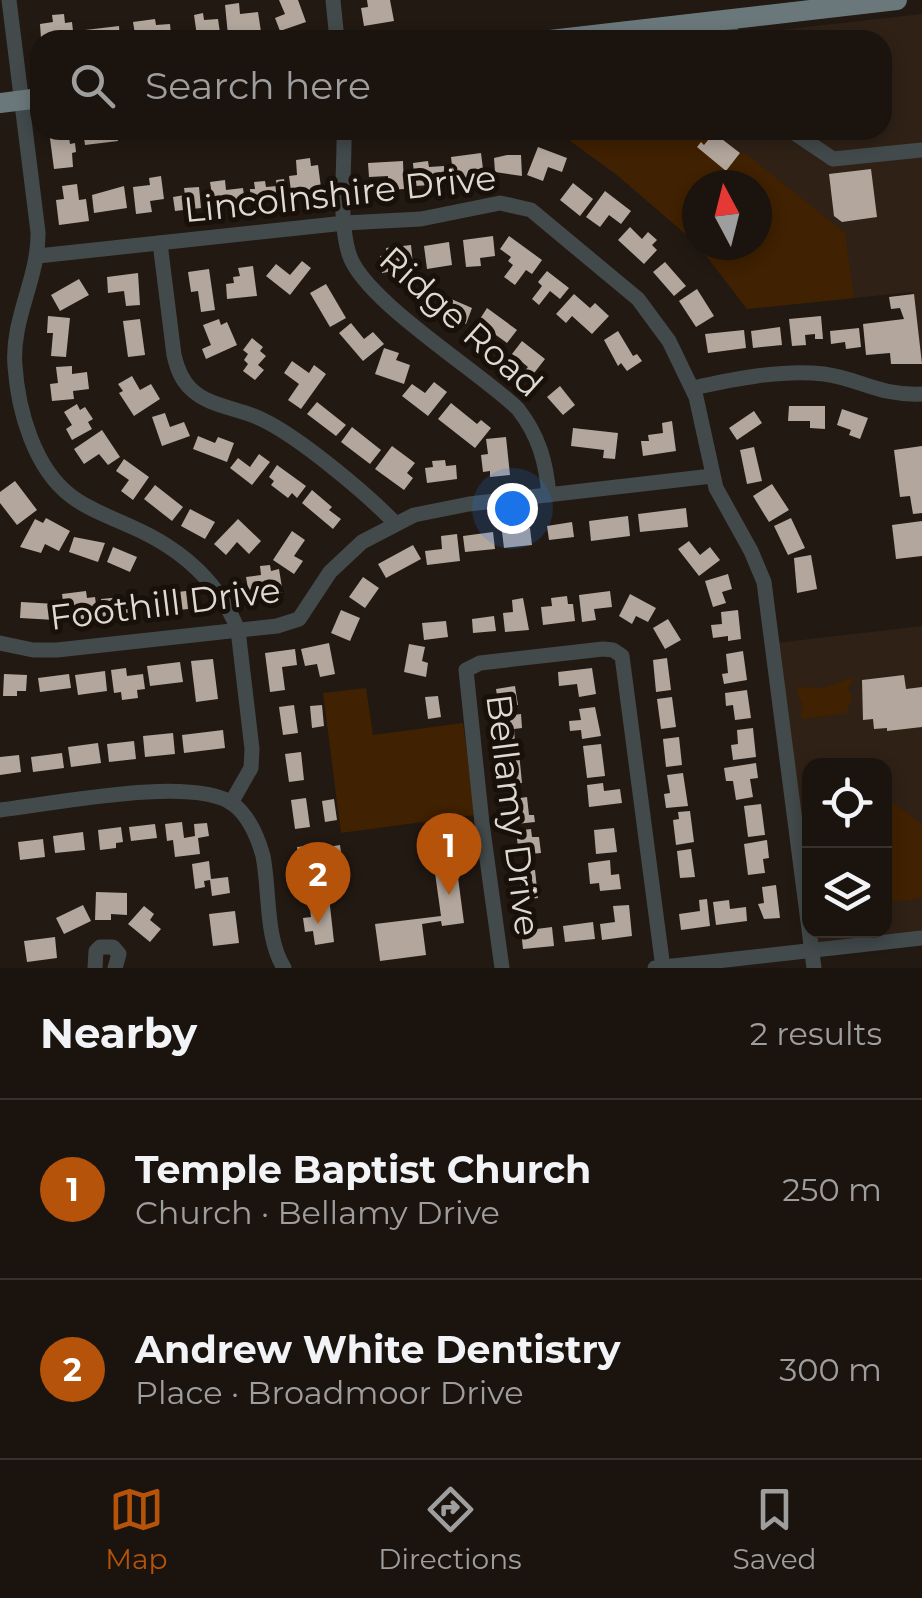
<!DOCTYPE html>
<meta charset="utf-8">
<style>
:root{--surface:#1a130e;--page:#231c17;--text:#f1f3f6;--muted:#9f9e9e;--line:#38322e;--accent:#b45309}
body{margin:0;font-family:Montserrat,sans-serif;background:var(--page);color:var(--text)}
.controls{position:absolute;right:30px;bottom:30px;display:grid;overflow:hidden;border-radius:20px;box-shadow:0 5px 15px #0003}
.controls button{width:90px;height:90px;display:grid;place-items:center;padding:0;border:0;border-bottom:2px solid var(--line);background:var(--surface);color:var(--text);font:50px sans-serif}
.compass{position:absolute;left:682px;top:170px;width:90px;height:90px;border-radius:50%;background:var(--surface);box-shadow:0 5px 15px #0003;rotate:353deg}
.you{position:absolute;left:512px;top:508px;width:35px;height:35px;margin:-25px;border:8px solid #fff;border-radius:50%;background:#1a73e8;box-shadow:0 0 0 15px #1a73e833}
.badge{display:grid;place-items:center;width:65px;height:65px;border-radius:50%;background:var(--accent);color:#fff;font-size:32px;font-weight:700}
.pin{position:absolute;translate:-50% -82px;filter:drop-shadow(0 2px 5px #0008)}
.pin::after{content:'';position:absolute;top:52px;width:35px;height:30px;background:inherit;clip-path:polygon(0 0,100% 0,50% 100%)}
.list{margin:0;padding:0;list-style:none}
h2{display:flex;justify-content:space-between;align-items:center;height:130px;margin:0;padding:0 40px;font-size:42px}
h2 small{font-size:32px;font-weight:400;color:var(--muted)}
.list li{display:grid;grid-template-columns:65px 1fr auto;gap:30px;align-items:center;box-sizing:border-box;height:180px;padding:0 40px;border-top:2px solid var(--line)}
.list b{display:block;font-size:38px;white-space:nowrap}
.list p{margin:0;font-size:32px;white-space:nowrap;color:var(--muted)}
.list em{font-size:32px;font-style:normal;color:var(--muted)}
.icon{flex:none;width:55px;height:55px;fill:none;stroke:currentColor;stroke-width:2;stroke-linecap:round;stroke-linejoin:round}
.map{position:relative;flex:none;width:922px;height:968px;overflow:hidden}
.search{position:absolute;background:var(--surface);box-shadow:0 5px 15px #0003;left:30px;right:30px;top:30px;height:110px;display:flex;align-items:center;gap:25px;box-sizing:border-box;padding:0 35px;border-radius:30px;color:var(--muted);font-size:38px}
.sheet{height:490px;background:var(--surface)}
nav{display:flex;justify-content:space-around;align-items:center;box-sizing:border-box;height:140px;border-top:2px solid var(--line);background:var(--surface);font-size:28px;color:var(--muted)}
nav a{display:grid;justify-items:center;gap:5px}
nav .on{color:var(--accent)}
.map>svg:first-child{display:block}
.built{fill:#2f2116}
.green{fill:#402101}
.building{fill:#b3a79d}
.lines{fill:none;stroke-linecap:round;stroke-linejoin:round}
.minor{stroke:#434a4b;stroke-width:15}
.major{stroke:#6b787b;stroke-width:20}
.labels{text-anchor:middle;stroke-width:10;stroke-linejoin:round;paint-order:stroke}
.street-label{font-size:35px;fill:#dfd9d4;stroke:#181009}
</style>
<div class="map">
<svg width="922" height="968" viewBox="0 0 922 968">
<rect width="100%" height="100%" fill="#221912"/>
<g class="built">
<path d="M 922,14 L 922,368 L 913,292 L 747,309 L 698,245 L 757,245 L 757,185 L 697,185 L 697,244 L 617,175 L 555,130 L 882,130 L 882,40 L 690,40 Z"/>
<path d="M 922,626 L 922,933 L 816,944 L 814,931 L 884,931 L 884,766 L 810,766 L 809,894 L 776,643 Z"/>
</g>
<g class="green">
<path d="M 555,130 L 715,130 L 715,134 L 740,153 L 745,153 L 845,233 L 854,298 L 747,309 L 698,245 L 757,245 L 757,185 L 697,185 L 697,244 L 617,175 Z"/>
<path d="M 854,677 L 848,689 L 852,697 L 847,713 L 804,719 L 801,716 L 802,703 L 797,691 L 799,687 L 824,688 Z"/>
<path d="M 366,688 L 373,735 L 463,723 L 475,815 L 341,833 L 323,693 Z"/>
<path d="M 884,802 L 896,805 L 922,824 L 922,898 L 893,902 L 892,898 L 885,898 Z"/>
</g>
<g class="building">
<path d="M 279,0 L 298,0 L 306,22 L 280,31 L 275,18 L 285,14 Z"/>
<path d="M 367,0 L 390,0 L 394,21 L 364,26 L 361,8 L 368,7 Z"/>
<path d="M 239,3 L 240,14 L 258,12 L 261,32 L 228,35 L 225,5 Z"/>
<path d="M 203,13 L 204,20 L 218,19 L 220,33 L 197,36 L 194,15 Z"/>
<path d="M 64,14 L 65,23 L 72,22 L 74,40 L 41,38 L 40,24 L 53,22 L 52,15 Z"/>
<path d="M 155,19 L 156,25 L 170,24 L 171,35 L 157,37 L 158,40 L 136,40 L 133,22 Z"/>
<path d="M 119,26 L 120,40 L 86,40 L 85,30 Z"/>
<path d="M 68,130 L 70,144 L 75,143 L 76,152 L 72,153 L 73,167 L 54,169 L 49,131 Z"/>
<path d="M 83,130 L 116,130 L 118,141 L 85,145 Z"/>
<path d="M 704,130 L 716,130 L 714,133 L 740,153 L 726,171 L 697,147 L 701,142 L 704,145 L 713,134 Z"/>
<path d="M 538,147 L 567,158 L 562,172 L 548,167 L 543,181 L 527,175 Z"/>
<path d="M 481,153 L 483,169 L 468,171 L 469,181 L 454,182 L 451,157 Z"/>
<path d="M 507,155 L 521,155 L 522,176 L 495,172 L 494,158 Z"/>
<path d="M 310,158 L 311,166 L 318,165 L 322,195 L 292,198 L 289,176 L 297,175 L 296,160 Z"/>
<path d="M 403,161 L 404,189 L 388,190 L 388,176 L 369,177 L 368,163 Z"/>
<path d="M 428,161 L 429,167 L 444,166 L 445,176 L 430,178 L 431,185 L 415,186 L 413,163 Z"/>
<path d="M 871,169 L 877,217 L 842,222 L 834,216 L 829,174 Z"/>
<path d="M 161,176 L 164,199 L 150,201 L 152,212 L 136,214 L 133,187 L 150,185 L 149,178 Z"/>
<path d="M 284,179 L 287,198 L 251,202 L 250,189 L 255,189 L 254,182 L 265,181 L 266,187 L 277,186 L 276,180 Z"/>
<path d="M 225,180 L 226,190 L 243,188 L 245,203 L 214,207 L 210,182 Z"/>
<path d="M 573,183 L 593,199 L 580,216 L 560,200 Z"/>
<path d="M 77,184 L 79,200 L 86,199 L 89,221 L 59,225 L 56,200 L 64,199 L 62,186 Z"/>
<path d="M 124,186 L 127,208 L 94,213 L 92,195 Z"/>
<path d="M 199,187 L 201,208 L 175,211 L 173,197 L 185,195 L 184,188 Z"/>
<path d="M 605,191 L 631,211 L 621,224 L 609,215 L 600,227 L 586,217 Z"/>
<path d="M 630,227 L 642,239 L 648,232 L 657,240 L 652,245 L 657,250 L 644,264 L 618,240 Z"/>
<path d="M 493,236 L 495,256 L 480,258 L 481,266 L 466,267 L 463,240 Z"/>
<path d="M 509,236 L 542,260 L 532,274 L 526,270 L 515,285 L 504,277 L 513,265 L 508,261 L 511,257 L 500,249 Z"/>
<path d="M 449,242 L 452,265 L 427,269 L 424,246 Z"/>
<path d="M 411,245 L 414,275 L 389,278 L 388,272 L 382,273 L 380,256 L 387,255 L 386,248 Z"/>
<path d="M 302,261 L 311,268 L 290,295 L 266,276 L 276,264 L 290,275 Z"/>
<path d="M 665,262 L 686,286 L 674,296 L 653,272 Z"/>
<path d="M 253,266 L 257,296 L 227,299 L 226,284 L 234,283 L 233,277 L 240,276 L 238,268 Z"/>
<path d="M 209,269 L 215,310 L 201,312 L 198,291 L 191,292 L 188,272 Z"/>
<path d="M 547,271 L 569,288 L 560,299 L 550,291 L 539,305 L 532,299 L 542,286 L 538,282 Z"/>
<path d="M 138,273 L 140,305 L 126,306 L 124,291 L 108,293 L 107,277 Z"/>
<path d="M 79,279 L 89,295 L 60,311 L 51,295 Z"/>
<path d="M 326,284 L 346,318 L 330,327 L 310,293 Z"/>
<path d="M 697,289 L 714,316 L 696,327 L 679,301 Z"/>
<path d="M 574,294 L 590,308 L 595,303 L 609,316 L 592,334 L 572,316 L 566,323 L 556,314 Z"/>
<path d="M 914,294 L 922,364 L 891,364 L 890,353 L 866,355 L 863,324 L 904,319 L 900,308 L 891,309 L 889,297 Z"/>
<path d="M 449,298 L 472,308 L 466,324 L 442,313 Z"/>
<path d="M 487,308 L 517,330 L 507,343 L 478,322 Z"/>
<path d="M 48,316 L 70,318 L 66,357 L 51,356 L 53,333 L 47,333 Z"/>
<path d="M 821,316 L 823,339 L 815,339 L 815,334 L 805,335 L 806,345 L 792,346 L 789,319 Z"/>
<path d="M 140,319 L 145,355 L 128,357 L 123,321 Z"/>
<path d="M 219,319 L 221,325 L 227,322 L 237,345 L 206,359 L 202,349 L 211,345 L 203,325 Z"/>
<path d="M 351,323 L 364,339 L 373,332 L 384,344 L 363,361 L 339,333 Z"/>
<path d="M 780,327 L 782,345 L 753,348 L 751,331 Z"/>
<path d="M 859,328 L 861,347 L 846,349 L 845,342 L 831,344 L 830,331 Z"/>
<path d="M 744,330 L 746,348 L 708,353 L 705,334 Z"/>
<path d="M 618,331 L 633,356 L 637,354 L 642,361 L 627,371 L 621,363 L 618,366 L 604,340 Z"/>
<path d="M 252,338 L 263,347 L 260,351 L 266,356 L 258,365 L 264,370 L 255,380 L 243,371 L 248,364 L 244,360 L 248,354 L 243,350 Z"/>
<path d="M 522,341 L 545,359 L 531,377 L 524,372 L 528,367 L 512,354 Z"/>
<path d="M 384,348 L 399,353 L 396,360 L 410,365 L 404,384 L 375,374 Z"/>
<path d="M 292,361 L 309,373 L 314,365 L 326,374 L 301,409 L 288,400 L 299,384 L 284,373 Z"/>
<path d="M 72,366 L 72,374 L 87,372 L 89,389 L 73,391 L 74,399 L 52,401 L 50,384 L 58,383 L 56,367 Z"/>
<path d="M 132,376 L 140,390 L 151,384 L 160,399 L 134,416 L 119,393 L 123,391 L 118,384 Z"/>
<path d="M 434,382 L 447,392 L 428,416 L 402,396 L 412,384 L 425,393 Z"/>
<path d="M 560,386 L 575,405 L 563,415 L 547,397 Z"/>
<path d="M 317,402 L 346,425 L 336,436 L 307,414 Z"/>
<path d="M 451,403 L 477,424 L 481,420 L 491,428 L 475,448 L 438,419 Z"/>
<path d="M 77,404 L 80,410 L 85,407 L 93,419 L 88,422 L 92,429 L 72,440 L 66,429 L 72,425 L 64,412 Z"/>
<path d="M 789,406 L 825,406 L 825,429 L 810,428 L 810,421 L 788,421 Z"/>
<path d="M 842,409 L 868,418 L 860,439 L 849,435 L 851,430 L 837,425 Z"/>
<path d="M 754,411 L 762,423 L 737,440 L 729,428 Z"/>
<path d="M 165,413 L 170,427 L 184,422 L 190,436 L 162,446 L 152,417 Z"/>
<path d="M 672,421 L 676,451 L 643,456 L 641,441 L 649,441 L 648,435 L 663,433 L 662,423 Z"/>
<path d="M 352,427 L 381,450 L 370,464 L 341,442 Z"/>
<path d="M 573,428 L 618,433 L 615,459 L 603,458 L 604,450 L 571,446 Z"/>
<path d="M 102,430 L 120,457 L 108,465 L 99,454 L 84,464 L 74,449 Z"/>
<path d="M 198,436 L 215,443 L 218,437 L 234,443 L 227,462 L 193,449 Z"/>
<path d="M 506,437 L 510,475 L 490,477 L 490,471 L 483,472 L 481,455 L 488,454 L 486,439 Z"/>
<path d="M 392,446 L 415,463 L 407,473 L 413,478 L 404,490 L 375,469 Z"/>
<path d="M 922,446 L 922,513 L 913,514 L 910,496 L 900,497 L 894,450 Z"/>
<path d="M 754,447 L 762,481 L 747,484 L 740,450 Z"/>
<path d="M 259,454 L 270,462 L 252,485 L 230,468 L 238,458 L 250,467 Z"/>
<path d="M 124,459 L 149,477 L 133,500 L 121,491 L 129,480 L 116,471 Z"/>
<path d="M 445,460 L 446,466 L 456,465 L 457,479 L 427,483 L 425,468 L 433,467 L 432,461 Z"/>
<path d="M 277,465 L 306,486 L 297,498 L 292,493 L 288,498 L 271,485 L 274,481 L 269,477 Z"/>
<path d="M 15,481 L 37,510 L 17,525 L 0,503 L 0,492 Z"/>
<path d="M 772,484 L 789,510 L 769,522 L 753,496 Z"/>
<path d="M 155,485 L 183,507 L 172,521 L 144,499 Z"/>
<path d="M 312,490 L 332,507 L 329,510 L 341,519 L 333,529 L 302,503 Z"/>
<path d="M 686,508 L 688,527 L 640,532 L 638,514 Z"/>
<path d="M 190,509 L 215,522 L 205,539 L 181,526 Z"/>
<path d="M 628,516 L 630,536 L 591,541 L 589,521 Z"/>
<path d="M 46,518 L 70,531 L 59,551 L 45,544 L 41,553 L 20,547 L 35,519 L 43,523 Z"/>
<path d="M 791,518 L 805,548 L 788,555 L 774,526 Z"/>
<path d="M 238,519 L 261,541 L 249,554 L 237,542 L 226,555 L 214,544 Z"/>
<path d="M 922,521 L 922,556 L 896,559 L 892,525 Z"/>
<path d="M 572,522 L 574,537 L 549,540 L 547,526 Z"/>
<path d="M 530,528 L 532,545 L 504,548 L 502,532 Z"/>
<path d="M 292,531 L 305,540 L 294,556 L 303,561 L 294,574 L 273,560 Z"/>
<path d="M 493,532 L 495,549 L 465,552 L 463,536 Z"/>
<path d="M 457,534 L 460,561 L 427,565 L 425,551 L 442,549 L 441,536 Z"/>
<path d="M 74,537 L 105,543 L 98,562 L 69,552 Z"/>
<path d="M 689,541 L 700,555 L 710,547 L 720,560 L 699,576 L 678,549 Z"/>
<path d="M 413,545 L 421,559 L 386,578 L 378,564 Z"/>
<path d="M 113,547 L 137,557 L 130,572 L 107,562 Z"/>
<path d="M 811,555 L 817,589 L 797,593 L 794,558 Z"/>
<path d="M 270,565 L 271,571 L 279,569 L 283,594 L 250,600 L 246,577 L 261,575 L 260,566 Z"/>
<path d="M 728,574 L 732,589 L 722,592 L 726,603 L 713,607 L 705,581 Z"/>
<path d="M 363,577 L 379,588 L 365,608 L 349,597 Z"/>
<path d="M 86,591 L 87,598 L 95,597 L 98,619 L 81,621 L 80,614 L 65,616 L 62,594 Z"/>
<path d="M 186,591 L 188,609 L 162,612 L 160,594 Z"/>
<path d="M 610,591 L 612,607 L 594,609 L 596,620 L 582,622 L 579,595 Z"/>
<path d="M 630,594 L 656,608 L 648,622 L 636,616 L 632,624 L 619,616 Z"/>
<path d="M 567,596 L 568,604 L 573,604 L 575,621 L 543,625 L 541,607 L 552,606 L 551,598 Z"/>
<path d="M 122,597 L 122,602 L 131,601 L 132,615 L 103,619 L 101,599 Z"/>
<path d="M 523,598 L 529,630 L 505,632 L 503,613 L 513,612 L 512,600 Z"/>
<path d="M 21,602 L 56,604 L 55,620 L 20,618 Z"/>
<path d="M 341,610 L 360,618 L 350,641 L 331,633 Z"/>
<path d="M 738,610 L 741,639 L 728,641 L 728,636 L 713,638 L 711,625 L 722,624 L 721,612 Z"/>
<path d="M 494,616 L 496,631 L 473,633 L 472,619 Z"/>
<path d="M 668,619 L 681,640 L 665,649 L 653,628 Z"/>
<path d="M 446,621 L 448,637 L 424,640 L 422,623 Z"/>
<path d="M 329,643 L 335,674 L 320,677 L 317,664 L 305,666 L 301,649 Z"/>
<path d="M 409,644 L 425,647 L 422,661 L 428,663 L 426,677 L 404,672 Z"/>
<path d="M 295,649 L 297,665 L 282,667 L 285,690 L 270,692 L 265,653 Z"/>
<path d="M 743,651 L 747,680 L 724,684 L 722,674 L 728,673 L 726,654 Z"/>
<path d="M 667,658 L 671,690 L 656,692 L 653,660 Z"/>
<path d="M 213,659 L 218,699 L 196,702 L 191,661 Z"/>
<path d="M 180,662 L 183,682 L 150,686 L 147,666 Z"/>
<path d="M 126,668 L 127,676 L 143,674 L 145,689 L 137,690 L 138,698 L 122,700 L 121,692 L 114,693 L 111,670 Z"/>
<path d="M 592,668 L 596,694 L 579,697 L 577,684 L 559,686 L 558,672 Z"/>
<path d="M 105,671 L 107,691 L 78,695 L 75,675 Z"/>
<path d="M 4,674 L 27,675 L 26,691 L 17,691 L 17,696 L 3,696 Z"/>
<path d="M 69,674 L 71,688 L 40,692 L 38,678 Z"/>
<path d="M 904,675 L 906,689 L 922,687 L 922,727 L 887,731 L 887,728 L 874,729 L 873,719 L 863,720 L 862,680 Z"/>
<path d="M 515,686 L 518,705 L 504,706 L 504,701 L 498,702 L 496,689 Z"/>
<path d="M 747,690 L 751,718 L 735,720 L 733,705 L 726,706 L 725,693 Z"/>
<path d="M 438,696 L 441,717 L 428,719 L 425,697 Z"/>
<path d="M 672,697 L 676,727 L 661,729 L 657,699 Z"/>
<path d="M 294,705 L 298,733 L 283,735 L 279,707 Z"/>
<path d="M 322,705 L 324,726 L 312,728 L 310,706 Z"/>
<path d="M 595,707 L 601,736 L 582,739 L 581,730 L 570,731 L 569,721 L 581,720 L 579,709 Z"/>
<path d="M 521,714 L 522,728 L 514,729 L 515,743 L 502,745 L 498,717 Z"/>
<path d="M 753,728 L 756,757 L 733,760 L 731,745 L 738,744 L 737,730 Z"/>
<path d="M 223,730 L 225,748 L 184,753 L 182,735 Z"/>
<path d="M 173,733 L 175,754 L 145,757 L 143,736 Z"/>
<path d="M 679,737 L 682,765 L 666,767 L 663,739 Z"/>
<path d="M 134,741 L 136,759 L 109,762 L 107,744 Z"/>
<path d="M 98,743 L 101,763 L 71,767 L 68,747 Z"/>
<path d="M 601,744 L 605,776 L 587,778 L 583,746 Z"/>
<path d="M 301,752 L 304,780 L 289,782 L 285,754 Z"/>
<path d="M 62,753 L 64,768 L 33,772 L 31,757 Z"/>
<path d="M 519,753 L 522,783 L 508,785 L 504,754 Z"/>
<path d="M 19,755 L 21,772 L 0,775 L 0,757 Z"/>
<path d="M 756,763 L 758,778 L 750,779 L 753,797 L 736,800 L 733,781 L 726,781 L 724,768 Z"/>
<path d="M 683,773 L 688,806 L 666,808 L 664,794 L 670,793 L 667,775 Z"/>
<path d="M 603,783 L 604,791 L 620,789 L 622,803 L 589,807 L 587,785 Z"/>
<path d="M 527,797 L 529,815 L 534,815 L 535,822 L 516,824 L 513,799 Z"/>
<path d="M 306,798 L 310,827 L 295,829 L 291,800 Z"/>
<path d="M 334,799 L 337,820 L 325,822 L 322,801 Z"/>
<path d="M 761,804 L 765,835 L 748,837 L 744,806 Z"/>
<path d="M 690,811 L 694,842 L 676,845 L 673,820 L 679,819 L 678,812 Z"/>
<path d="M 182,822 L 184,838 L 195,836 L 194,824 L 207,823 L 209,836 L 198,838 L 200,854 L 175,857 L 173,840 L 167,841 L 165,824 Z"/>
<path d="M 155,824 L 157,838 L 131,841 L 129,827 Z"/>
<path d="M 121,827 L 123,842 L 116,843 L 116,848 L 100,850 L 98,830 Z"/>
<path d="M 614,828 L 617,852 L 596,854 L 594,830 Z"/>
<path d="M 531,829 L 532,837 L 539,837 L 541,853 L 519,855 L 516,831 Z"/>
<path d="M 83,832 L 85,850 L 55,853 L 53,836 Z"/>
<path d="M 43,839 L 45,857 L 20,860 L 18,842 Z"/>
<path d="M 767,840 L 769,858 L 763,859 L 765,873 L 748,875 L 744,844 Z"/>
<path d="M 313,845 L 316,874 L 301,876 L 297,847 Z"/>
<path d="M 340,845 L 343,867 L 331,868 L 328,847 Z"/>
<path d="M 691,849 L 695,877 L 680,878 L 677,851 Z"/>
<path d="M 610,860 L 611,875 L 619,874 L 621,889 L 600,891 L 599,883 L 590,884 L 588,863 Z"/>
<path d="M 209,861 L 211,879 L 228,877 L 230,893 L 212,896 L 210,880 L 204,881 L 205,887 L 195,889 L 192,864 Z"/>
<path d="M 457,870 L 464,923 L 442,926 L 441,921 L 422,924 L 426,955 L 380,961 L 375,924 L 441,916 L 435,873 Z"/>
<path d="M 535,870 L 538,898 L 522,900 L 519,872 Z"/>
<path d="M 776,885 L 780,918 L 764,919 L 758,904 L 764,903 L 762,887 Z"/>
<path d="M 96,892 L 127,893 L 127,915 L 111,914 L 111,920 L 95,920 Z"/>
<path d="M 329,897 L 334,942 L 315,945 L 313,931 L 305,932 L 303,918 L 311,917 L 309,900 Z"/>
<path d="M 707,899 L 710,926 L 681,930 L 679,914 L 700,911 L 699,900 Z"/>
<path d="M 729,900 L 730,909 L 746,907 L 747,921 L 716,925 L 713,902 Z"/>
<path d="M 83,905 L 91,921 L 64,934 L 56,918 Z"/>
<path d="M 629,905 L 632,936 L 602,940 L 600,924 L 615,922 L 613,906 Z"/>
<path d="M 144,906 L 154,914 L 150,920 L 161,929 L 150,942 L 128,924 Z"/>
<path d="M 235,911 L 239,943 L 213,946 L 209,914 Z"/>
<path d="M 593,922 L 595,939 L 565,942 L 563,926 Z"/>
<path d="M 552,927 L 554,946 L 523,949 L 521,931 Z"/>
<path d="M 55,937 L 57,958 L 27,962 L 24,941 Z"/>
</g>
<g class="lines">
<g class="minor">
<path d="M 9,0 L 38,232 C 39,278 11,319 15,366 C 18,410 34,468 71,496 C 89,510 111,517 132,527 C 180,548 218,580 238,630 L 252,749 L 251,768 L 231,803"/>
<path d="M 333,0 L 337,40"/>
<path d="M 729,19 L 732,40"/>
<path d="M 344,130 C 345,167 338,219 349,254 C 363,300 479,371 518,409 C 539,436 546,462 549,495"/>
<path d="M 790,130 L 833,159 L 922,150"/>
<path d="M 160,243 L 174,355 C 177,368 181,380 191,389 C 209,407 239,408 261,419 C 298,436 366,493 395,523"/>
<path d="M 38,256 L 345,223 L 421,219 L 500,203 L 531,210 L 638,299 L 669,341 L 696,397 L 716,488 L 751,551 L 764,582 L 814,968"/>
<path d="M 693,388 C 734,379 782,369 824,374 C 861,379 879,396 922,394"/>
<path d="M 0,643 L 33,650 L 57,650 L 277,626 L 299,619 L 330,572 L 362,542 L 414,515 L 469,504 L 712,476"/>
<path d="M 0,810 C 53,804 192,775 233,804 C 249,816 258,838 263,856 C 270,892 265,937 284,968"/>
<path d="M 95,968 L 96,951 L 100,947 L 113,947 L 119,954 L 115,968"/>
<path d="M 502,968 L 482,823 L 466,670 L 480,663 L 603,649 L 613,650 L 622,656 L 663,968"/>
<path d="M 655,968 L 922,938"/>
</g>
<g class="major">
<path d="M 550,40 L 897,0"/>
<path d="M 0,103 L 40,98"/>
</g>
</g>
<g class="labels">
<g class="street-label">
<text transform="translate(340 194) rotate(-6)" y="12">Lincolnshire Drive</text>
<text transform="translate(461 322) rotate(42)" y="12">Ridge Road</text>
<text transform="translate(165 604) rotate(-7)" y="12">Foothill Drive</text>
<text transform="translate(513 815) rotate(83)" y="12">Bellamy Drive</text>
</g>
</g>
</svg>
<div class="controls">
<button><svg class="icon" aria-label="locate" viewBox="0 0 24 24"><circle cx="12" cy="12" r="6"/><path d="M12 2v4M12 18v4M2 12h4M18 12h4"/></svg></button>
<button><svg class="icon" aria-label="layers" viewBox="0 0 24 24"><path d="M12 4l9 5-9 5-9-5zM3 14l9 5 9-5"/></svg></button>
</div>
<svg class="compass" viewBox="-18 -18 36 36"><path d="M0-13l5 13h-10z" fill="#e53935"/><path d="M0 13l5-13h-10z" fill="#9f9e9e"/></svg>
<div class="you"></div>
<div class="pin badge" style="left:449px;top:895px">1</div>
<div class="pin badge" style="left:318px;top:924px">2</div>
<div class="search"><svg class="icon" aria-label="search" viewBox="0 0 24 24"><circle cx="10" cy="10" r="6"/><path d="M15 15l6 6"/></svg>Search here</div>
</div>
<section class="sheet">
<h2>Nearby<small>2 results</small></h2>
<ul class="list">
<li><span class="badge">1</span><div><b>Temple Baptist Church</b><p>Church · Bellamy Drive</p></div><em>250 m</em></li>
<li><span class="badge">2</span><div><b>Andrew White Dentistry</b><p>Place · Broadmoor Drive</p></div><em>300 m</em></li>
</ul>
</section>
<nav>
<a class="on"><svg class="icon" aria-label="map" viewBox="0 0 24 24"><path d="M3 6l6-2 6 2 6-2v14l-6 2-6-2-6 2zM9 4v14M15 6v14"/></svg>Map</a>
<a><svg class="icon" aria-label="directions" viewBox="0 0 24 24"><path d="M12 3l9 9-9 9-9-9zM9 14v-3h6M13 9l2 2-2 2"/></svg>Directions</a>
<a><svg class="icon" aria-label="saved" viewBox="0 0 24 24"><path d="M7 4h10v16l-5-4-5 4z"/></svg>Saved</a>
</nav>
